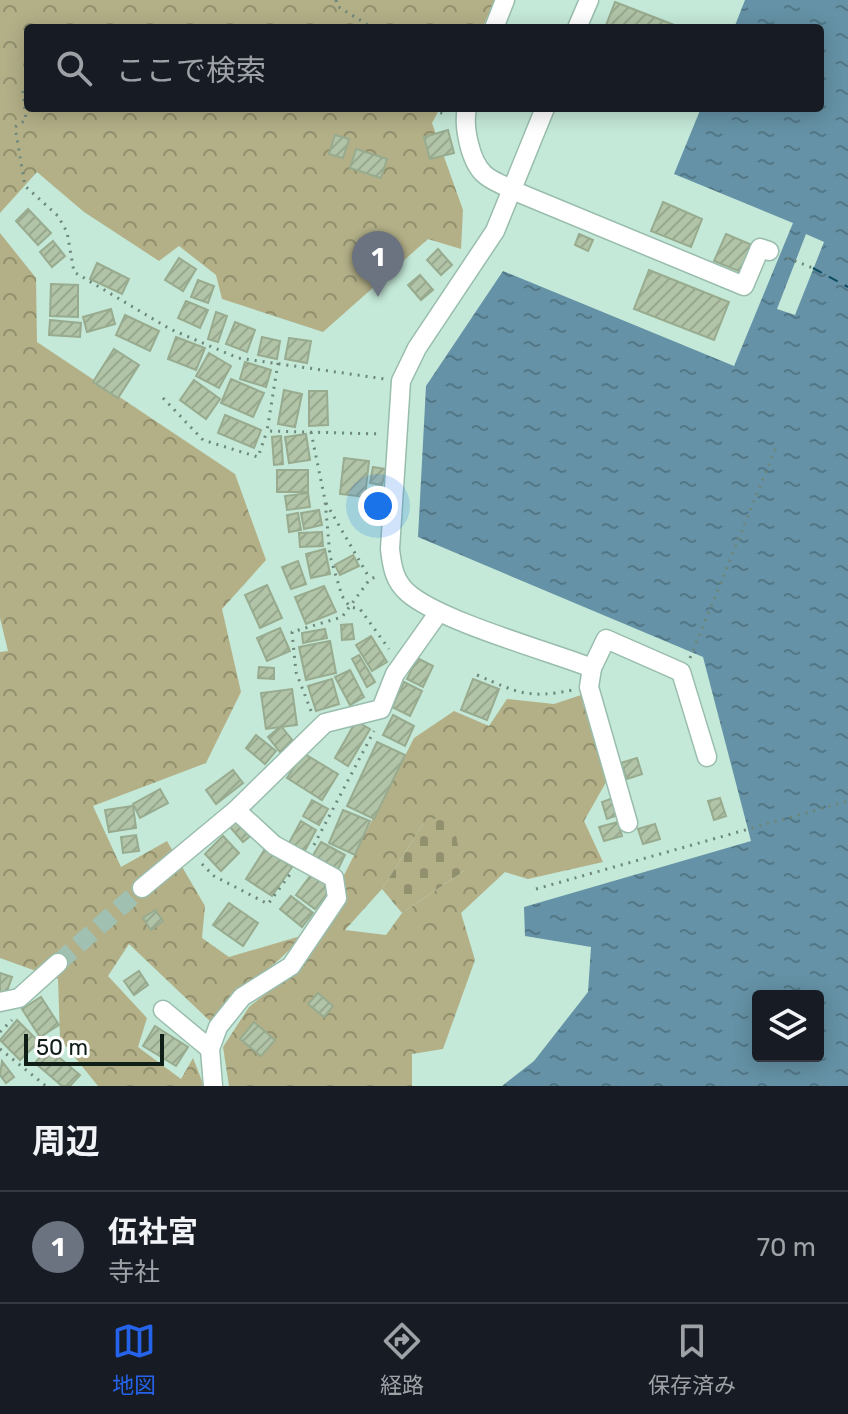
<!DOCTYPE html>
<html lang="ja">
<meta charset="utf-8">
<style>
:root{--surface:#171b24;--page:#20242c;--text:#f1f3f6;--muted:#9ea1a6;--line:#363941;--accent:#2563eb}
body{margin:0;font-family:Rubik,"Noto Sans JP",sans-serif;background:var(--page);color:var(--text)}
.controls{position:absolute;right:24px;bottom:24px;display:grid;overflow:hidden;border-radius:8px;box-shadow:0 4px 20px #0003}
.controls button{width:72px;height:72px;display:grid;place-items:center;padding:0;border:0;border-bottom:2px solid var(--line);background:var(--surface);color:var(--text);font:40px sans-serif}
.scale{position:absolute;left:24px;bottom:20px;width:140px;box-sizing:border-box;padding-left:8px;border:4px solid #101e18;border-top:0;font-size:22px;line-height:28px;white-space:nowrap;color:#101e18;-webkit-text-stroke:6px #fff;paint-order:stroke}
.you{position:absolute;left:378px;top:506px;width:28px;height:28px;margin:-20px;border:6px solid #fff;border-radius:50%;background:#1a73e8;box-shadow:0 0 0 12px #1a73e833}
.badge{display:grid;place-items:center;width:52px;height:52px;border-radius:50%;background:var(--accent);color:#fff;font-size:26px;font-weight:700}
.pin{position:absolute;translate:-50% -66px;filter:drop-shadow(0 2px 4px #0008)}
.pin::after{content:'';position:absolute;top:42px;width:28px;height:24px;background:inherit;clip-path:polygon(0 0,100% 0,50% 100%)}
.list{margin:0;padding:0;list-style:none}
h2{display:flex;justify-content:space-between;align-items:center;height:104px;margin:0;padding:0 32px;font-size:34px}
h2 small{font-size:26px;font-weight:400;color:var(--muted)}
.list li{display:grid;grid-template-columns:52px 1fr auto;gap:24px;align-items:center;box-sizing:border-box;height:112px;padding:0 32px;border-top:2px solid var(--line)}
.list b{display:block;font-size:30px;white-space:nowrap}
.list p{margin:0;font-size:26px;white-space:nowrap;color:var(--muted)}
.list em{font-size:26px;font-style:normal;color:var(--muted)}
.icon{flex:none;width:44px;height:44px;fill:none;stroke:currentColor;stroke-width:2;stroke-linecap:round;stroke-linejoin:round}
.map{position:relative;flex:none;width:848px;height:1086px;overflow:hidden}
.search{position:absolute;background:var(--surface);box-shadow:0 4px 20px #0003;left:24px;right:24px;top:24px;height:88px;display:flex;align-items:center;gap:20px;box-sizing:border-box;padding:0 28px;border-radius:8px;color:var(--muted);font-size:30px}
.sheet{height:216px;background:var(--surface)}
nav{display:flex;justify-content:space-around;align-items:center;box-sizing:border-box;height:112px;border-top:2px solid var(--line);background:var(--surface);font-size:22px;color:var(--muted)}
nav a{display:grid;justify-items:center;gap:4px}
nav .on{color:var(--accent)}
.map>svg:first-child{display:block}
.forest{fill:url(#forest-crowns);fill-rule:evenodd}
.cemetery{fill:url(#cemetery-stones)}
.water{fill:url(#water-ripples);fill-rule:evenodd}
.pier{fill:#c4e9d8}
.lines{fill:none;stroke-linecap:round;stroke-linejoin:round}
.ferry{stroke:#0d4b61;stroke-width:2;stroke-dasharray:10 8;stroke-linecap:butt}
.building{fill:url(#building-hatch);stroke:#98ab8e;stroke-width:2}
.minor-tunnel{stroke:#a0c0b2;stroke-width:18;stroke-dasharray:18 9;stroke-linecap:butt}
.minor-casing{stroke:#99bdad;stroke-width:21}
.path{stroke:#6d877b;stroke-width:3;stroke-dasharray:2 6;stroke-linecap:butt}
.minor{stroke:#fff;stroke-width:18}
</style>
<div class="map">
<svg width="848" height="1086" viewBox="0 0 848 1086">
<defs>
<pattern id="forest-crowns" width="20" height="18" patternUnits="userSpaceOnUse" patternTransform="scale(2)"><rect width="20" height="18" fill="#b3b088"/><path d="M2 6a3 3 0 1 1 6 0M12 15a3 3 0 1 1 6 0" fill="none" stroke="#908f6e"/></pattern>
<pattern id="cemetery-stones" width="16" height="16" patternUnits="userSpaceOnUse" patternTransform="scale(2)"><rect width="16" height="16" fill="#b3b088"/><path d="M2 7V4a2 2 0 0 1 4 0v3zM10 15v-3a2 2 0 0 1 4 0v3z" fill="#908f6e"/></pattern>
<pattern id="water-ripples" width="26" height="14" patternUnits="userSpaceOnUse" patternTransform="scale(2)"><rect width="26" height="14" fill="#6592a6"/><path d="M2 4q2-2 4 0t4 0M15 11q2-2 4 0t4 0" fill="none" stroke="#527786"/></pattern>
<pattern id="building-hatch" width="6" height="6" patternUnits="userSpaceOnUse" patternTransform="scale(2)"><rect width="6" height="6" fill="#b1c4a7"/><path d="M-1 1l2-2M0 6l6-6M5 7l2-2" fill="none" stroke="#97a88f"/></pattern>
</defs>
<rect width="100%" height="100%" fill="#c4e9d8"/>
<g class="forest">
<path d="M 0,0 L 496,0 L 482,28 L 28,28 L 28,108 L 440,108 L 432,123 L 463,210 L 461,249 L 428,239 L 323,332 L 222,299 L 216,275 L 179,246 L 159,261 L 84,212 L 37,172 L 0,213 Z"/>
<path d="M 0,233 L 36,278 L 37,342 L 235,474 L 266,560 L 222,609 L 241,692 L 206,763 L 93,806 L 121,867 L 167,841 L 205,906 L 202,938 L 229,957 L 304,935 C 275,967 240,990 211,1022 L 129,944 L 108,976 L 147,1018 L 138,1047 L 181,1079 L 193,1058 L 204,1086 L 98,1086 L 60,1039 L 58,979 L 0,958 L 0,652 L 8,651 L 0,618 Z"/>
<path d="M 581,695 L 609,777 L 584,821 L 603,862 L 528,879 L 505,872 L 461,913 L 475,960 L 443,1049 L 412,1054 L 412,1086 L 229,1086 L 223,1047 L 249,1007 L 302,964 L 343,900 L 344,875 L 414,738 L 454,711 L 489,726 L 507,699 L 554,704 ZM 423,824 L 464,871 L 402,913 L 386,935 L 345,930 L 382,889 Z"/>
</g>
<path class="cemetery" d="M 450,812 L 464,871 L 402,913 L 382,889 L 423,824 Z"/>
<path class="water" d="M 745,0 L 848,0 L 848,1086 L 502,1086 L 534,1061 L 588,992 L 591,947 L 525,936 L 524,907 L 751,841 L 703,657 L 418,537 L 426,386 L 503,271 L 734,366 L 793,223 L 674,174 L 701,108 L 820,108 L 820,28 L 734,28 ZM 758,996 L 818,996 L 818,1056 L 758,1056 Z"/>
<path class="pier" d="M 806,234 L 824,242 L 795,315 L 777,309 Z"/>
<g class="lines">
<path class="ferry" d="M 813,268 L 848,287"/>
</g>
<g class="building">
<path d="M 615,2 L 682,28 L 605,28 Z"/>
<path d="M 448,130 L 454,153 L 430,159 L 424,137 Z"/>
<path d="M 335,135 L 349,139 L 343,158 L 329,154 Z"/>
<path d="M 356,149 L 387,159 L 381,178 L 350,168 Z"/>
<path d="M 663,202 L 702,219 L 691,247 L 651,231 Z"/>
<path d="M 28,209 L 51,233 L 38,245 L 16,221 Z"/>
<path d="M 579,234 L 593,240 L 588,251 L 575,245 Z"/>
<path d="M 726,234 L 752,245 L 741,272 L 714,261 Z"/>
<path d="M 53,241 L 65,256 L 52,267 L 40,252 Z"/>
<path d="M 438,249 L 452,265 L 441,275 L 427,260 Z"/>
<path d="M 179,258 L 196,269 L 183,291 L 165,280 Z"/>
<path d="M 97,263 L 129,279 L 122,294 L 90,279 Z"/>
<path d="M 649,270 L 729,302 L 714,340 L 634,309 Z"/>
<path d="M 420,275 L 433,290 L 421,300 L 408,285 Z"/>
<path d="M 198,280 L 214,286 L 208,303 L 191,297 Z"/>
<path d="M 51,284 L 78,285 L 78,317 L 50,316 Z"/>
<path d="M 186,301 L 208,310 L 200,328 L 178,318 Z"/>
<path d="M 111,309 L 115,324 L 87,332 L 83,317 Z"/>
<path d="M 216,312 L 227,316 L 218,342 L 208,339 Z"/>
<path d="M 125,315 L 159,331 L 150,351 L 116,335 Z"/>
<path d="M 50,320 L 81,323 L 80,337 L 49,335 Z"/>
<path d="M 235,322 L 255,330 L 247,352 L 226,344 Z"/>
<path d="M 176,337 L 205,348 L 196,370 L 168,359 Z"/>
<path d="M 262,337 L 280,341 L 277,359 L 258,355 Z"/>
<path d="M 289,338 L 311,341 L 307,363 L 285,359 Z"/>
<path d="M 114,349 L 139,365 L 118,398 L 93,382 Z"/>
<path d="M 209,353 L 231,366 L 219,388 L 196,376 Z"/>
<path d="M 245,362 L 271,370 L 266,387 L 240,379 Z"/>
<path d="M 231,379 L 264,393 L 253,417 L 221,403 Z"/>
<path d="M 194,380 L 220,399 L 206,419 L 180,400 Z"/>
<path d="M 284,390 L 302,394 L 295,427 L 278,424 Z"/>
<path d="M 309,391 L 327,391 L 328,425 L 309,426 Z"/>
<path d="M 225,415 L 261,430 L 254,448 L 218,433 Z"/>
<path d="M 306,434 L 310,460 L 289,463 L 285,437 Z"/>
<path d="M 281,436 L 283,464 L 274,465 L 272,437 Z"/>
<path d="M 344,458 L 369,461 L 365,497 L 340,494 Z"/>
<path d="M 373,467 L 386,469 L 382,485 L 370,483 Z"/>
<rect x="277" y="470" width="31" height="22"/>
<path d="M 308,493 L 310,507 L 287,510 L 285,496 Z"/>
<path d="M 319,510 L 322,525 L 304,529 L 301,513 Z"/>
<path d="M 298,513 L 301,530 L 289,532 L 287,515 Z"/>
<path d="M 322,532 L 323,546 L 300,547 L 299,533 Z"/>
<path d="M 325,549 L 330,574 L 311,578 L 306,554 Z"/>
<path d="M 353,555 L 359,566 L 340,575 L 335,565 Z"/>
<path d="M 298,561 L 306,584 L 291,589 L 282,567 Z"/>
<path d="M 267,585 L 282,618 L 260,628 L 245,595 Z"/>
<path d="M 324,586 L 336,612 L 306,624 L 295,597 Z"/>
<path d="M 352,624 L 354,639 L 342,640 L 341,625 Z"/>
<path d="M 280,628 L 290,651 L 267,661 L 257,638 Z"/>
<path d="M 325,629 L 327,638 L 303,643 L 302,633 Z"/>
<path d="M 371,636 L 387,662 L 372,671 L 356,645 Z"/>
<path d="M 330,641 L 336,673 L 306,680 L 299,647 Z"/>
<path d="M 359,655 L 375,682 L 367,687 L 352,659 Z"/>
<path d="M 417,658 L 433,666 L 423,687 L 407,679 Z"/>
<path d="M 259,667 L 274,668 L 274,679 L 258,678 Z"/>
<path d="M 350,670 L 364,697 L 350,705 L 335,677 Z"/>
<path d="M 332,679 L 339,704 L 316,711 L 308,686 Z"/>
<path d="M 473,679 L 499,689 L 487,720 L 461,710 Z"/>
<path d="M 404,682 L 422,691 L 410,716 L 392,707 Z"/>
<path d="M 292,689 L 297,725 L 266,729 L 261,693 Z"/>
<path d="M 393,715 L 414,726 L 405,746 L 383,735 Z"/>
<path d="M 356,721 L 370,729 L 348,766 L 335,758 Z"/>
<path d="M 281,726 L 293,741 L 280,752 L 268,737 Z"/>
<path d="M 256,735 L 276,751 L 265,764 L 246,748 Z"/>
<path d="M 377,742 L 405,755 L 374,819 L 347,806 Z"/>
<path d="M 303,753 L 338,774 L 322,800 L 287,778 Z"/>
<path d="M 637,758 L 642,774 L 627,779 L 621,763 Z"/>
<path d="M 233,770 L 243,783 L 216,804 L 206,790 Z"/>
<path d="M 160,789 L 168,803 L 140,818 L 133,804 Z"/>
<path d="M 613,798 L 618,815 L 607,819 L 602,802 Z"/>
<path d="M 720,798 L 726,816 L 714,820 L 708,801 Z"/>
<path d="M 312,800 L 328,809 L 319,825 L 303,816 Z"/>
<path d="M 133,806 L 136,828 L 109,832 L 105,810 Z"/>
<path d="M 343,810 L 370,821 L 355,855 L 329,843 Z"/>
<path d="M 240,818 L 254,833 L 243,842 L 230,827 Z"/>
<path d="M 301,821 L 316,830 L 303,854 L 288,845 Z"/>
<path d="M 618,822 L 622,836 L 604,841 L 599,827 Z"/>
<path d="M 655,824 L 660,839 L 643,844 L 638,829 Z"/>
<path d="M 136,835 L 139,851 L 123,853 L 121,837 Z"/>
<path d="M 223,836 L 239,853 L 221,871 L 205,854 Z"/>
<path d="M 321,842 L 345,855 L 337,871 L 312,857 Z"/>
<path d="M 265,849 L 292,867 L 272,896 L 246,879 Z"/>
<path d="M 314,871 L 333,886 L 315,909 L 296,895 Z"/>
<path d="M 291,896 L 313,913 L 302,927 L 280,909 Z"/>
<path d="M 229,903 L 258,923 L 243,946 L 213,925 Z"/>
<path d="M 155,910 L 163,921 L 151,930 L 143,918 Z"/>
<path d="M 139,971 L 148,985 L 134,995 L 124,981 Z"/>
<path d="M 0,973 L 12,977 L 5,997 L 0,995 Z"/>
<path d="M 318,993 L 333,1006 L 324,1017 L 308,1004 Z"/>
<path d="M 41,997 L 59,1025 L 40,1037 L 22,1009 Z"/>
<path d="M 17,1020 L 39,1042 L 20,1060 L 0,1040 Z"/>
<path d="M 254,1022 L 275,1040 L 261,1056 L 240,1039 Z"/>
<path d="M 155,1026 L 188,1047 L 176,1066 L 143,1046 Z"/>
<path d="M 48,1048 L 80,1075 L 70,1086 L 62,1086 L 35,1063 Z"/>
<path d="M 2,1061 L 14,1077 L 6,1083 L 0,1075 Z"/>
</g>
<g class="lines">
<path class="minor-tunnel" d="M 58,963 L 142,888"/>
<g class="minor-casing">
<g id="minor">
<path d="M 494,28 L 505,0"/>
<path d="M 577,28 L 589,0"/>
<path d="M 467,108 C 463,126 470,161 484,174 C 491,181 504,185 512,190 L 744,286 L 760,248 L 769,251"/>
<path d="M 545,108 L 495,231 L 417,348 L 401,381 L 390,549 C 392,566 394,581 408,593 C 440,621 548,651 592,668"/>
<path d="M 628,823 L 589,687 L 592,668 L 606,639 L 681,672 L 707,757"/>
<path d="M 142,888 L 236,810 L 325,723 L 381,709 L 395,674 L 439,612"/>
<path d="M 0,1002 L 19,998 L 58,963"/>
<path d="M 163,1010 L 210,1049"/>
<path d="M 213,1086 L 210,1049 L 218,1027 L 242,997 L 291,966 L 337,898 L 334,878 L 274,845 L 236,810"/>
</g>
</g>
<g class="path">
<path d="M 336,0 L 337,6 L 373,28"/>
<path d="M 23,91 L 26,120 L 15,127 L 25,186 L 58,216 L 67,232 L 74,272 L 170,329 L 238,358 L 385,379"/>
<path d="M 425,108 L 448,115"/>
<path d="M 787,258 L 813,268"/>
<path d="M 278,363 L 267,431 L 381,434"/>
<path d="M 163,398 L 203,440 L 258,457 L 267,431"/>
<path d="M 311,432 L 325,500 L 330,556 L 342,596 L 350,607 L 360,609 L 389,649"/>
<path d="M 326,503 L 370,579"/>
<path d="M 690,658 L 776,447"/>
<path d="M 477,675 C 519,693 527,699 573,690"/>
<path d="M 311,711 L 296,672 L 292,632 L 342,617 L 370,579 L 376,577"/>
<path d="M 314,845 L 374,731"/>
<path d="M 202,864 L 214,876 L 268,904 L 291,873"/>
<path d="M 536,889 L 848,801"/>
<path d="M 0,1032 L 12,1020"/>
<path d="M 0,1049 L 46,1086"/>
</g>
<use href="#minor" class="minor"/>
</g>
</svg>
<div class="controls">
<button><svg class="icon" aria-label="layers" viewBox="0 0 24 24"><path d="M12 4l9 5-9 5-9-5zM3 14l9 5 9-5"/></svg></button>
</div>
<div class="scale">50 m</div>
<div class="you"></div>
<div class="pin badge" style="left:378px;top:297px;background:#6b7280">1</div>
<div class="search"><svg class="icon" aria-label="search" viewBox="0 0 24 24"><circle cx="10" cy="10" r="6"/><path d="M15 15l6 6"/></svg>ここで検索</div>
</div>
<section class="sheet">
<h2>周辺<small></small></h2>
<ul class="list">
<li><span class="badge" style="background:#6b7280">1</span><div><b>伍社宮</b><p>寺社</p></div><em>70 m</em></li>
</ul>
</section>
<nav>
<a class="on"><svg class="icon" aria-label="map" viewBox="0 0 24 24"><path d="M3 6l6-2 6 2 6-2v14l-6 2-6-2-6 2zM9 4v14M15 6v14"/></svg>地図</a>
<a><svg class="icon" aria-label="directions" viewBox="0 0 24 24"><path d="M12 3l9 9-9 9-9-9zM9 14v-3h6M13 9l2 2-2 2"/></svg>経路</a>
<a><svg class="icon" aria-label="saved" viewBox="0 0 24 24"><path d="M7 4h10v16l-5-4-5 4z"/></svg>保存済み</a>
</nav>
